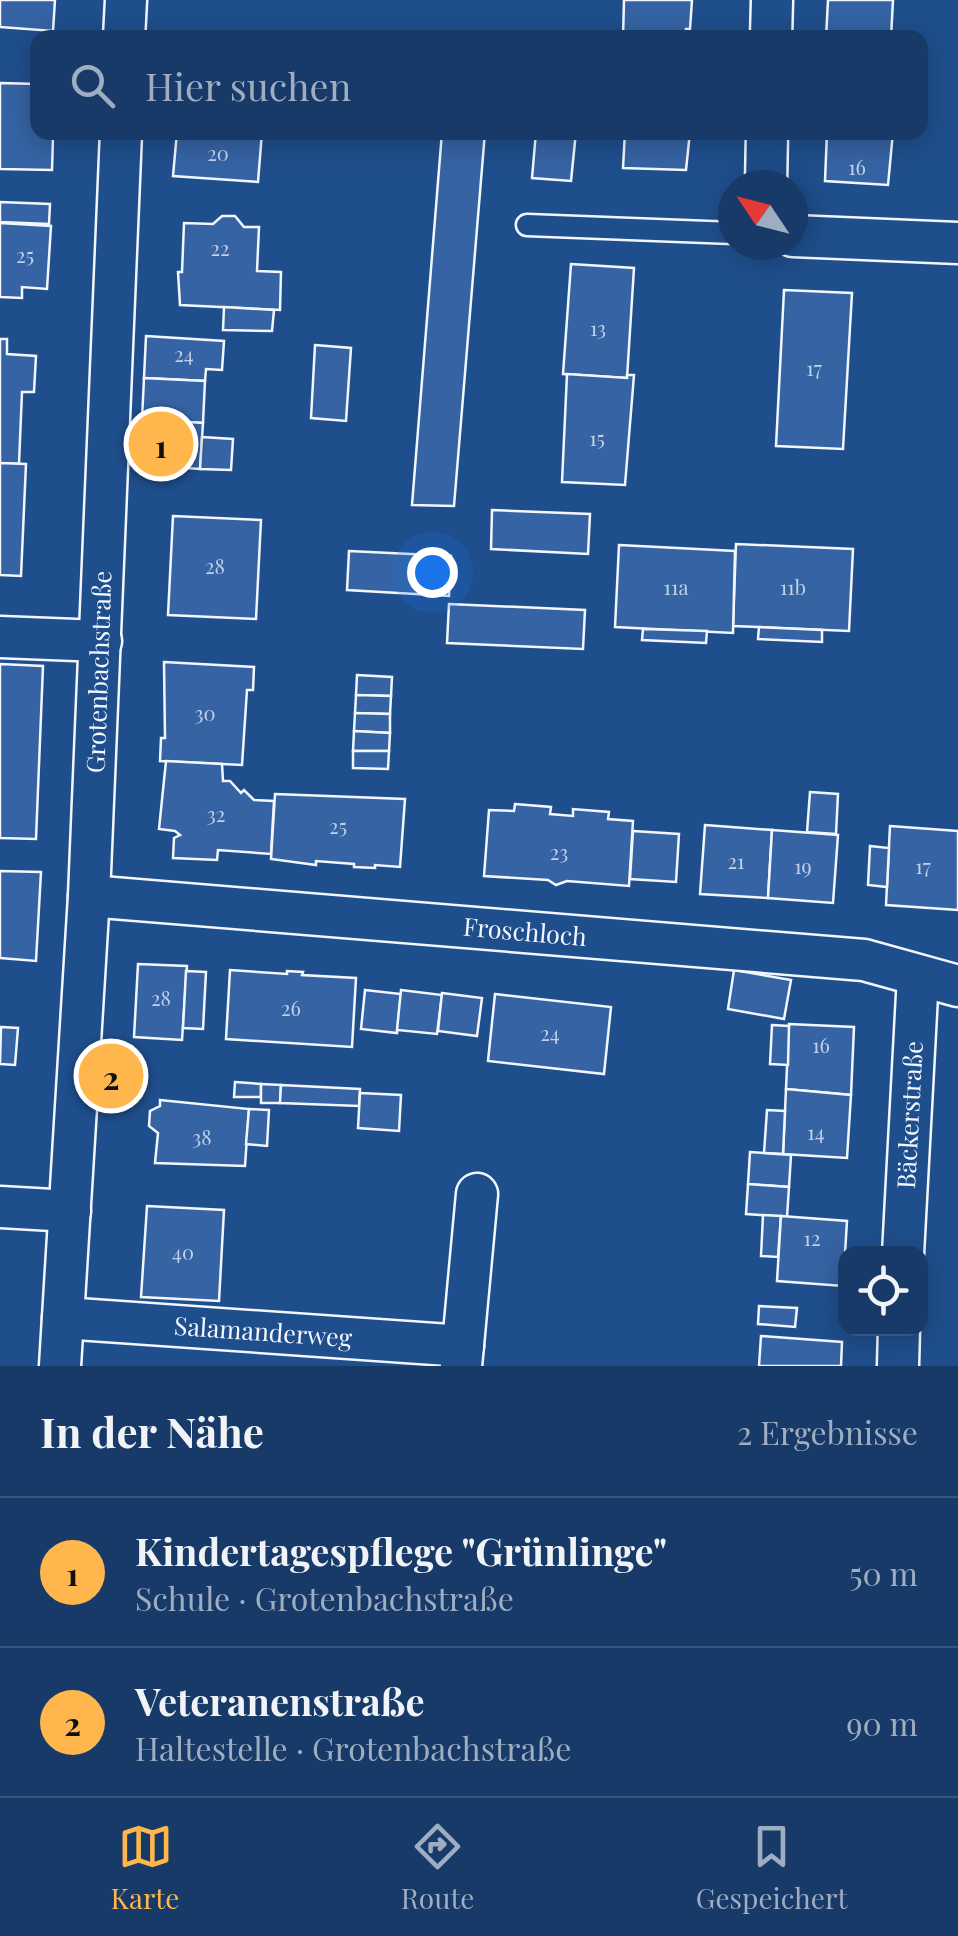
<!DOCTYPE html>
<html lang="de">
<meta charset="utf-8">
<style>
:root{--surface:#173a69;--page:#244571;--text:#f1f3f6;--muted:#9eadc0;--line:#36547d;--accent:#ffb74d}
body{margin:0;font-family:"Playfair Display",serif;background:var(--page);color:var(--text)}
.controls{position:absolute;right:30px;bottom:30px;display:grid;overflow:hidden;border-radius:20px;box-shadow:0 5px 25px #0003}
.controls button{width:90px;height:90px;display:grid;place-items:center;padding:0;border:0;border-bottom:2px solid var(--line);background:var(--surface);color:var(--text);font:50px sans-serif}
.compass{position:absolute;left:718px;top:170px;width:90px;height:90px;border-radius:50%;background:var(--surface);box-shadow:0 5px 25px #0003;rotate:305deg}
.you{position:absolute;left:432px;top:572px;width:35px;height:35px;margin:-25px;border:8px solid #fff;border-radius:50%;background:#1a73e8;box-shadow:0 0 0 15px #1a73e833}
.badge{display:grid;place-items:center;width:65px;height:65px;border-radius:50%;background:var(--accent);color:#111;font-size:32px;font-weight:700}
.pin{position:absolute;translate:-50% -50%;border:5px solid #fff;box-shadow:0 2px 10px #0006}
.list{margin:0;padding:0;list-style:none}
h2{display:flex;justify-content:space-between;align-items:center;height:130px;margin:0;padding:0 40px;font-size:42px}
h2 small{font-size:32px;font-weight:400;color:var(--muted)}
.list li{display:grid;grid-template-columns:65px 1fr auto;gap:30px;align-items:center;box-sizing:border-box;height:150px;padding:0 40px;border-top:2px solid var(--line)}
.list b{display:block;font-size:38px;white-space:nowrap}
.list p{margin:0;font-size:32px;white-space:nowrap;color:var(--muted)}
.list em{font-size:32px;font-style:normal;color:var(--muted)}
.icon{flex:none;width:55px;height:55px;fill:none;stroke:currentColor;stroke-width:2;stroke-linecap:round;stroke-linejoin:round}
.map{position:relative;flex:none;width:958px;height:1366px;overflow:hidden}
.search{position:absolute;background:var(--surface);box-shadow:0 5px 25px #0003;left:30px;right:30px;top:30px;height:110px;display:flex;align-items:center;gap:25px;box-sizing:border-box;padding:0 35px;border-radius:20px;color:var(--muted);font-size:38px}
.sheet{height:430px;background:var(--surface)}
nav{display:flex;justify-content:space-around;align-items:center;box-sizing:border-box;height:140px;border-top:2px solid var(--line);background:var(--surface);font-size:28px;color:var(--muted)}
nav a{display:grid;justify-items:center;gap:5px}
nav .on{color:var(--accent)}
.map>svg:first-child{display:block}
.building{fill:#3563a3;stroke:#f2f6ff;stroke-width:2.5}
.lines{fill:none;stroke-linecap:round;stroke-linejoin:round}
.lane-casing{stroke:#f2f6ff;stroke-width:25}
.street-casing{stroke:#f2f6ff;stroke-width:45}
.lane{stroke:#1f4e8c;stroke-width:20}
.street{stroke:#1f4e8c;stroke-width:40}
.labels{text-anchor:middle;stroke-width:8;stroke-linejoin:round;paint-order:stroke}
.number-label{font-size:20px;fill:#c3d1e8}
.street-label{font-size:25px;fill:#f2f6ff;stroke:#1f4e8c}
</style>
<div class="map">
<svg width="958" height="1366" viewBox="0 0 958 1366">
<rect width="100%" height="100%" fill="#1f4e8c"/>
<g class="building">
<path d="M 0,0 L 55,0 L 53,31 L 0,27 Z"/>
<path d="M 624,0 L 692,0 L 690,29 L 686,29 L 685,38 L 623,38 Z"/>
<path d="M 828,0 L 893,0 L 891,38 L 826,38 Z"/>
<path d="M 0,83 L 38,84 L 38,132 L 50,132 L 49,137 L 53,137 L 52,170 L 0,169 Z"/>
<path d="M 177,132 L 262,132 L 258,182 L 173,176 Z"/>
<path d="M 442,132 L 485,132 L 454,506 L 412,505 Z"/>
<path d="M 536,132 L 576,132 L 571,181 L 532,178 Z"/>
<path d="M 625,132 L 690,132 L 686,170 L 623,168 Z"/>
<path d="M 827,132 L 893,132 L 888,185 L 825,181 Z"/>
<path d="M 0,202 L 50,204 L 49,224 L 0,222 Z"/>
<path d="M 222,216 L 235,216 L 244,227 L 259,227 L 257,271 L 281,272 L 280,310 L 180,305 L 178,272 L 182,272 L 184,223 L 213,224 Z"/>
<path d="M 0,223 L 51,226 L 47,289 L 22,287 L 22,298 L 0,297 Z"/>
<path d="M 571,264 L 634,268 L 627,378 L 563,374 Z"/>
<path d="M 784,290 L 852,293 L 843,449 L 776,446 Z"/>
<path d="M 224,307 L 274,310 L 272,331 L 223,330 Z"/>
<path d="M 146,336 L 224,341 L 222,370 L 206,369 L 205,381 L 144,378 Z"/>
<path d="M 0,339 L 7,339 L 7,354 L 36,356 L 34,392 L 22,392 L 19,464 L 0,463 Z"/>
<path d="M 315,345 L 351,348 L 346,421 L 311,418 Z"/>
<path d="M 567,374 L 627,378 L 627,375 L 634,375 L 625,485 L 562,482 Z"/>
<path d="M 144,378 L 205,381 L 203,423 L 142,419 Z"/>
<path d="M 142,419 L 203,423 L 200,469 L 141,465 Z"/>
<path d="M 202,437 L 233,439 L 231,470 L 200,469 Z"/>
<path d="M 0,463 L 26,464 L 21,576 L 0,575 Z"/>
<path d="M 492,510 L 590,514 L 588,554 L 491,549 Z"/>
<path d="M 173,516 L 261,520 L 256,619 L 168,615 Z"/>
<path d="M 736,544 L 853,549 L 849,631 L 733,626 Z"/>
<path d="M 619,545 L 735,551 L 733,633 L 615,627 Z"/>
<path d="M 349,551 L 451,556 L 449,596 L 347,590 Z"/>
<path d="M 449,604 L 585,610 L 583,649 L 447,643 Z"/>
<path d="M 759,627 L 822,630 L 822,642 L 758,639 Z"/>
<path d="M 643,629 L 707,631 L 706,643 L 642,640 Z"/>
<path d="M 164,662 L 254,667 L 253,690 L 247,690 L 242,765 L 160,761 L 161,738 L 165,738 Z"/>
<path d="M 0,664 L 43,666 L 36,839 L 0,838 Z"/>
<path d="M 357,675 L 392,677 L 391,696 L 356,695 Z"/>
<path d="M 356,695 L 391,696 L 390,714 L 355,713 Z"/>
<path d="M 355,713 L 390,714 L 390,733 L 354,731 Z"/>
<path d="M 354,731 L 390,733 L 389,751 L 353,751 Z"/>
<path d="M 353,751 L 389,751 L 388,769 L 353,768 Z"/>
<path d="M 166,761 L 222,764 L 223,781 L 230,781 L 241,793 L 244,790 L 254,800 L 274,801 L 271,854 L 218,850 L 217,860 L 173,858 L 174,838 L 180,835 L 175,831 L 159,829 Z"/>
<path d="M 810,792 L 838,794 L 836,834 L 807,832 Z"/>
<path d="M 275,794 L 405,799 L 400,867 L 375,865 L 375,868 L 354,867 L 354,864 L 316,861 L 316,865 L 271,859 Z"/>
<path d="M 515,804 L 551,807 L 550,814 L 573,816 L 573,809 L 609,812 L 608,819 L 633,821 L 629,886 L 567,881 L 556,885 L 548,880 L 484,876 L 489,810 L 514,811 Z"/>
<path d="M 705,825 L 772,830 L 768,898 L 700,894 Z"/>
<path d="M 890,826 L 958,831 L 958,910 L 886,905 Z"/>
<path d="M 772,830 L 838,835 L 833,903 L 768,898 Z"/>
<path d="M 633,831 L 679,834 L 676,882 L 630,879 Z"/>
<path d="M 870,846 L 889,848 L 887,887 L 868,885 Z"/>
<path d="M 0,871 L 41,872 L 36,961 L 0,958 Z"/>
<path d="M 138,964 L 187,966 L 182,1040 L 134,1037 Z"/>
<path d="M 230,970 L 287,974 L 287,971 L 303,972 L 302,975 L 356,978 L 352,1047 L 226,1039 Z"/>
<path d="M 734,970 L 791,980 L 784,1019 L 728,1009 Z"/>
<path d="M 186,971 L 206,972 L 203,1029 L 183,1028 Z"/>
<path d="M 365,990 L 401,994 L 397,1033 L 361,1029 Z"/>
<path d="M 401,990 L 442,995 L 437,1034 L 397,1030 Z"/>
<path d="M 442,993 L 482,998 L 477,1036 L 438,1031 Z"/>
<path d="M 495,994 L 611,1007 L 604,1074 L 488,1061 Z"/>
<path d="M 789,1024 L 854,1027 L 851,1095 L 786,1089 Z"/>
<path d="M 772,1025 L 789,1026 L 788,1065 L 770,1064 Z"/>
<path d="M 1,1027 L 18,1028 L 15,1065 L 0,1064 Z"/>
<path d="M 235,1082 L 261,1084 L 261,1097 L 234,1097 Z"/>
<path d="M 261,1084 L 281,1085 L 280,1103 L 261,1103 Z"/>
<path d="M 281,1085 L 360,1089 L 359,1106 L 280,1103 Z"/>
<path d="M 786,1089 L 851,1095 L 847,1158 L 783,1154 Z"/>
<path d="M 360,1093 L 401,1095 L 399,1131 L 358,1128 Z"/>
<path d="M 160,1100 L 249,1109 L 245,1166 L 155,1163 L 158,1133 L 149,1126 L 150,1111 L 160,1106 Z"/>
<path d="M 249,1109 L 269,1110 L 267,1146 L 246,1144 Z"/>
<path d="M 767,1110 L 785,1111 L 783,1154 L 764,1153 Z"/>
<path d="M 750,1152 L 791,1155 L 789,1187 L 748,1184 Z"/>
<path d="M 748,1184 L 789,1187 L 787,1217 L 746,1214 Z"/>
<path d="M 147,1206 L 224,1210 L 219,1301 L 141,1297 Z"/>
<path d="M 763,1215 L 781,1216 L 778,1257 L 761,1256 Z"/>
<path d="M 781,1216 L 847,1221 L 843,1286 L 777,1281 Z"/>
<path d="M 759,1306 L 797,1308 L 795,1327 L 758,1324 Z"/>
<path d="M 761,1336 L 842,1342 L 841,1366 L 759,1366 Z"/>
</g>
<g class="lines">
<g class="lane-casing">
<path id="lane" d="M 527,225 L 733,233"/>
</g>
<g class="street-casing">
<g id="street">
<path d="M 124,38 L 126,0"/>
<path d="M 771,38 L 772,0"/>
<path d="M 766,185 L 767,132"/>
<path d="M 793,236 L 958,243"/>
<path d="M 0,637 L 101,641"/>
<path d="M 89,896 L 864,960 L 958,986"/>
<path d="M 0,1207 L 70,1211"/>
<path d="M 903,1254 L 918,976"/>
<path d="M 63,1318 L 463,1346"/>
<path d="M 60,1366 L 89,896 L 121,132"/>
<path d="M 461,1366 L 477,1194"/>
<path d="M 898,1366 L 899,1328"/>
</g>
</g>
<use href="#lane" class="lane"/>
<use href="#street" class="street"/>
</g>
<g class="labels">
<g class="number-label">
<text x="218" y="161">20</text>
<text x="857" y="175">16</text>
<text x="220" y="256">22</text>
<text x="25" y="263">25</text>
<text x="598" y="336">13</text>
<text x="184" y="362">24</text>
<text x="814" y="376">17</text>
<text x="597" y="446">15</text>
<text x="215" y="574">28</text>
<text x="676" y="595">11a</text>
<text x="793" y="595">11b</text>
<text x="205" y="721">30</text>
<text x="216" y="822">32</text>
<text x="338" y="834">25</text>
<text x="559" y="860">23</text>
<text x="736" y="869">21</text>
<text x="803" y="874">19</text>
<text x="923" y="874">17</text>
<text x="161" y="1006">28</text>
<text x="291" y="1016">26</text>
<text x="550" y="1041">24</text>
<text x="821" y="1053">16</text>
<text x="816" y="1140">14</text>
<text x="202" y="1145">38</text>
<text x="812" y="1246">12</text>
<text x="183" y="1260">40</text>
</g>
<g class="street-label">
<text transform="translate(99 672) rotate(-88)" y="9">Grotenbachstraße</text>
<text transform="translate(525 932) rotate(5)" y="9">Froschloch</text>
<text transform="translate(910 1115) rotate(-87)" y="9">Bäckerstraße</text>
<text transform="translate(263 1332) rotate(4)" y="9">Salamanderweg</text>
</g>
</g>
</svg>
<div class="controls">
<button><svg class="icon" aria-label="locate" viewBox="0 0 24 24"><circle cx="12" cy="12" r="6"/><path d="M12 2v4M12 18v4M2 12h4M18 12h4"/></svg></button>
</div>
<svg class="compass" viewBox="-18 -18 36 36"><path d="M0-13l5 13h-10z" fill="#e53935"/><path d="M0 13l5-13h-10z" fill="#9eadc0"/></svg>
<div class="you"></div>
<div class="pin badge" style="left:161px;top:444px">1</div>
<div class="pin badge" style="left:111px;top:1076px">2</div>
<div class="search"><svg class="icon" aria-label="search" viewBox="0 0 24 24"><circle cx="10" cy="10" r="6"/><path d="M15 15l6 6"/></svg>Hier suchen</div>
</div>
<section class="sheet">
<h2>In der Nähe<small>2 Ergebnisse</small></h2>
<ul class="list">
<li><span class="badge">1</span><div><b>Kindertagespflege &quot;Grünlinge&quot;</b><p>Schule · Grotenbachstraße</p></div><em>50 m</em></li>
<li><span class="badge">2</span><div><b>Veteranenstraße</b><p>Haltestelle · Grotenbachstraße</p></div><em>90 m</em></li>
</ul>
</section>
<nav>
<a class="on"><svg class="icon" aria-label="map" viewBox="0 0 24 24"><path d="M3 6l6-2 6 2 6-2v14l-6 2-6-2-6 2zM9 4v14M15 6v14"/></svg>Karte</a>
<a><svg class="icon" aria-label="directions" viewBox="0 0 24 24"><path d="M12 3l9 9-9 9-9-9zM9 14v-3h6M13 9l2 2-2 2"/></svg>Route</a>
<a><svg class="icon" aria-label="saved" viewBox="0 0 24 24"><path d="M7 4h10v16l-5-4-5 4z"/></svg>Gespeichert</a>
</nav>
